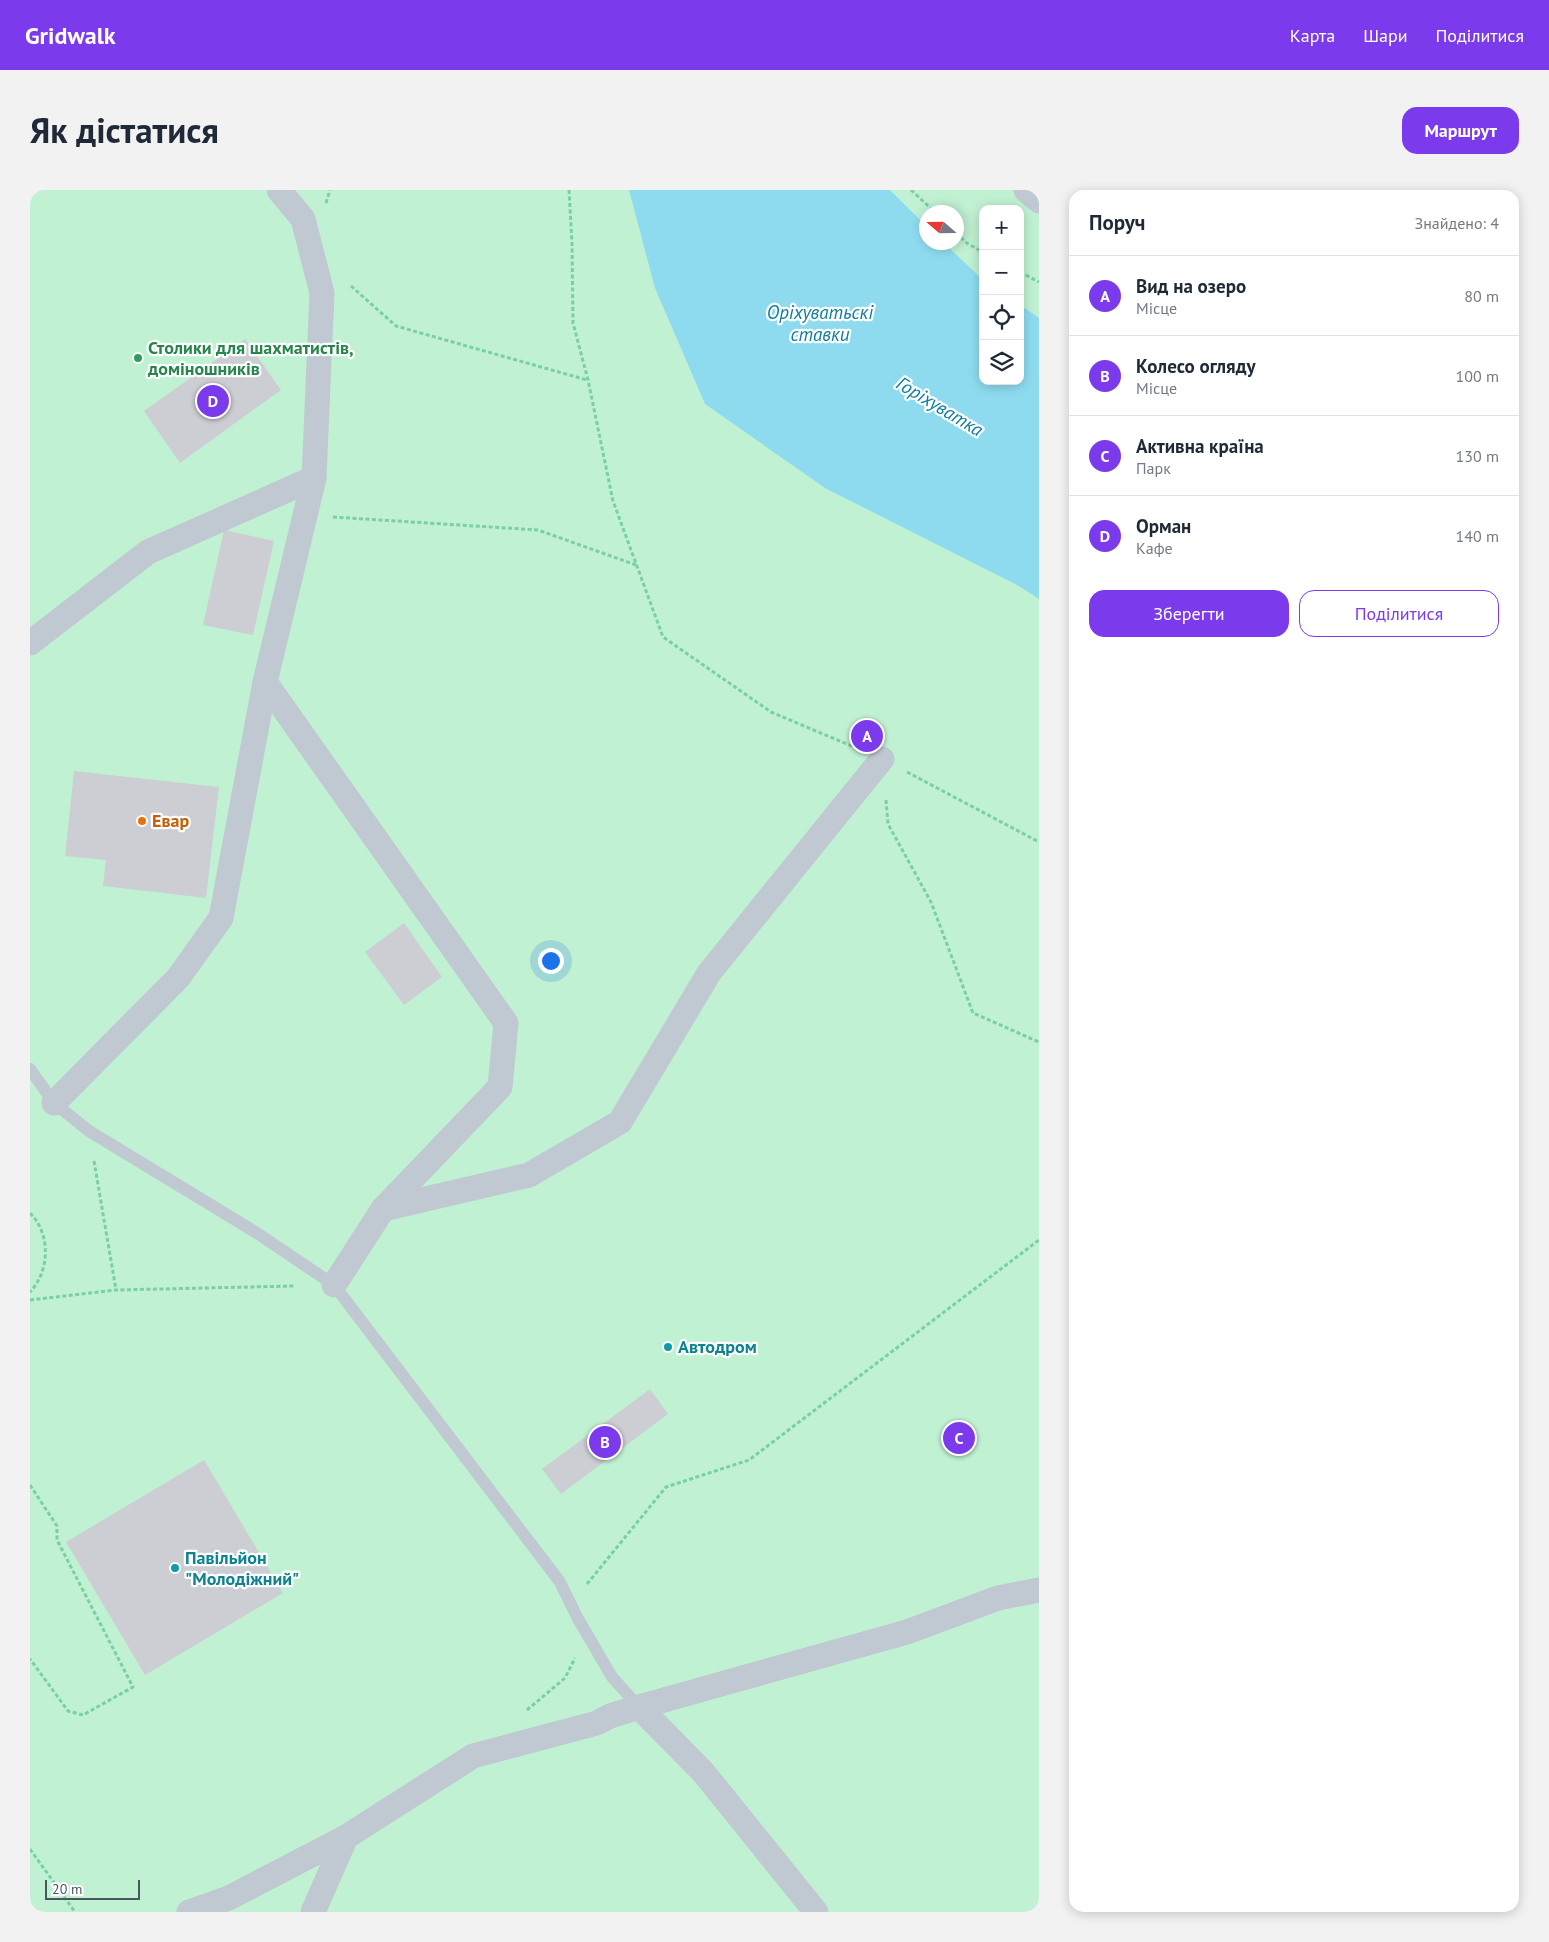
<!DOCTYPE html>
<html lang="uk">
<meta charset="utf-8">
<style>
:root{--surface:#fff;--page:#f2f2f3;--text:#1f2937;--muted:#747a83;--line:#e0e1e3;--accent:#7c3aed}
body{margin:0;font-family:"PT Sans",sans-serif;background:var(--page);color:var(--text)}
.controls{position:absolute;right:15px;top:15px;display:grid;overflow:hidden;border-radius:10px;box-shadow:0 2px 12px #0003}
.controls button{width:45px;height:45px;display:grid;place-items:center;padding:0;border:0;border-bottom:1px solid var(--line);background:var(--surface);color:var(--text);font:25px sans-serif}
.compass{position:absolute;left:889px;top:15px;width:45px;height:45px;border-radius:50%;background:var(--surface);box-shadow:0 2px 12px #0003;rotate:290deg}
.scale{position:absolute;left:15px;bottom:12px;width:95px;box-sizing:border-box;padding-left:5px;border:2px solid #495560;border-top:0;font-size:14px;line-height:18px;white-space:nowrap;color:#495560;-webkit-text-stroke:4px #fff;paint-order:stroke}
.you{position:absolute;left:520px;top:770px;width:18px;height:18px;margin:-12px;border:4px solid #fff;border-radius:50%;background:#1a73e8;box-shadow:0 0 0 8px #1a73e833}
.badge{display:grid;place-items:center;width:32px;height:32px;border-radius:50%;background:var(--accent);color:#fff;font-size:16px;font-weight:700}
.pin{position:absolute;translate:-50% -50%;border:2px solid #fff;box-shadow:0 1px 5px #0006}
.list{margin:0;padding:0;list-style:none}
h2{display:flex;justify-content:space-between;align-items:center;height:65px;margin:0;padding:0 20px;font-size:21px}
h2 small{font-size:16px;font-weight:400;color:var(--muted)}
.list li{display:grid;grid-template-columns:32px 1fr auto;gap:15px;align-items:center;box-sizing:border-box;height:80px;padding:0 20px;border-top:1px solid var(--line)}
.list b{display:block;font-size:19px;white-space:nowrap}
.list p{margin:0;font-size:16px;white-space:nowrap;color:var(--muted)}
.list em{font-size:16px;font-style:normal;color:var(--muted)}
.actions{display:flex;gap:10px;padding:15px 20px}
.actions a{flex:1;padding:11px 0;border:1px solid var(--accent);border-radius:15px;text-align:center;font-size:18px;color:var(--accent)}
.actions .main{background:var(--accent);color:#fff}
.icon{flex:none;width:28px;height:28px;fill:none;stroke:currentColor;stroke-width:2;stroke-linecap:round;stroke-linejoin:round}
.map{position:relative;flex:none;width:1009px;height:1722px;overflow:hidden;border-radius:15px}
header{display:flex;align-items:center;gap:30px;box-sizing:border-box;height:70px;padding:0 25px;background:var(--accent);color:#fff}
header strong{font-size:24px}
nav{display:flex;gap:28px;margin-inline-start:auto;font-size:18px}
.intro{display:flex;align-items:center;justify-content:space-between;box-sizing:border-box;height:120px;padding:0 30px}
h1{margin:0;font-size:35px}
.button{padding:12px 22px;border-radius:15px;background:var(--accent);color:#fff;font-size:18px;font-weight:700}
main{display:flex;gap:30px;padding:0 30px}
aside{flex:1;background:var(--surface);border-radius:15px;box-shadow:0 2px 12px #0003}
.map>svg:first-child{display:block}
.green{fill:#c1f1d3;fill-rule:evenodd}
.water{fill:#8edbef}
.building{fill:#ccced4}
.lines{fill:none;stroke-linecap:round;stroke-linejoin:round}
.path{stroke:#78d0a4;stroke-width:3;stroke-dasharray:4 2.5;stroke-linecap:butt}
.lane{stroke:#c0c9d1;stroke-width:12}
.street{stroke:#c0c9d1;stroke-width:25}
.leisure-dot{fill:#2e9e5b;stroke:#fff;stroke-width:2}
.food-dot{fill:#e8710a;stroke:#fff;stroke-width:2}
.culture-dot{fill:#0f9aa8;stroke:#fff;stroke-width:2}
.labels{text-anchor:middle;stroke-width:4.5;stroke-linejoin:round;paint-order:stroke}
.leisure-label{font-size:18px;font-weight:bold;fill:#27864d;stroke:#fff;text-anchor:start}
.food-label{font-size:18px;font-weight:bold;fill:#c56008;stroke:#fff;text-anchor:start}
.culture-label{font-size:18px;font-weight:bold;fill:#0d838f;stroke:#fff;text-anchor:start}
.water-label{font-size:19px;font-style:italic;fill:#0a7e9b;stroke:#fff}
</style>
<header>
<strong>Gridwalk</strong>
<nav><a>Карта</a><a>Шари</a><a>Поділитися</a></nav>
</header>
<div class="intro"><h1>Як дістатися</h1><a class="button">Маршрут</a></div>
<main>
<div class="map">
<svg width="1009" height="1722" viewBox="0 0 1009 1722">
<rect width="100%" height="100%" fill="#f4f2f2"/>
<path class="green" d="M 0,0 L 1009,0 L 1009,1722 L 0,1722 ZM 953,19 L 990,19 L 990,191 L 953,191 ZM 896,22 L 926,22 L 926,52 L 896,52 Z"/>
<path class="water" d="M 599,0 L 860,0 L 896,36 L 896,52 L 914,53 L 953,90 L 953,191 L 990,191 L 990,115 L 1009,128 L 1009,409 L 987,395 L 795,298 L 675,214 L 625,98 Z"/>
<g class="building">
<path d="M 215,149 L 251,200 L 150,273 L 114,221 Z"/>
<path d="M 194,340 L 244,351 L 223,445 L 173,435 Z"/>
<path d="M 44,581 L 189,597 L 176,708 L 73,696 L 76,670 L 35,666 Z"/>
<path d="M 374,733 L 412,787 L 374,815 L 335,762 Z"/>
<path d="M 620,1199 L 638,1224 L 531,1304 L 512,1279 Z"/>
<path d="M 174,1270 L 253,1403 L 115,1485 L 36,1352 Z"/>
</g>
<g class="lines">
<g class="path">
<path d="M 539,0 L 542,53 L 543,133 L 558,190 L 583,311 L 633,447 L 741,522 L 824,557"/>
<path d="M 881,0 L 905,22"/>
<path d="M 296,13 L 300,0"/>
<path d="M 926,43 L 938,54 L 953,62"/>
<path d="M 990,82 L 1009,92"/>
<path d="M 321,96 L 366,136 L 557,190"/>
<path d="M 303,327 L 508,340 L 606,375"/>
<path d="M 877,582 L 1009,652"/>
<path d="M 856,610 L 858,634 L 901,712 L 943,823 L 1009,852"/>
<path d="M 64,971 L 86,1100"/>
<path d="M 0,1023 C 21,1044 20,1081 0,1102"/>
<path d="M 0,1110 L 86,1100 L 264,1096"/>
<path d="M 0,1295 L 27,1336 L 27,1350 L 103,1497 L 53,1525 L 38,1521 L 0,1469"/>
<path d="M 557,1394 L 636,1297 L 719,1270 L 1009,1050"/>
<path d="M 497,1520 L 535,1488 L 545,1468"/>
<path d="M 0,1659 L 45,1722"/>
</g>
<path class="lane" d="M 0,879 L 24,913 L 59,941 L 227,1043 L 304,1095 L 530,1392 L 547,1427 L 582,1487 L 609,1517"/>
<g class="street">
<path d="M 996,0 L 1009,11"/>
<path d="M 0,453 L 118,362 L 284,288"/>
<path d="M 235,492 L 476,833 L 470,897 L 353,1019 L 304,1095"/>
<path d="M 24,913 L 148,788 L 191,728 L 235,492 L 284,288 L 292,103 L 273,29 L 249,0"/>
<path d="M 353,1019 L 499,985 L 590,932 L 679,783 L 852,569"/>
<path d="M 609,1517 L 673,1582 L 786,1722"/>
<path d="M 159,1722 L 199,1708 L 316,1647 L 443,1566 L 567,1533 L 580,1526 L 609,1517 L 877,1442 L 968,1408 L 1009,1400"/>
<path d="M 283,1722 L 316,1647"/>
</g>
</g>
<circle class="leisure-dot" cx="108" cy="168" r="5"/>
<circle class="food-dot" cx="112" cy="631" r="5"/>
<g class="culture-dot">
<circle cx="638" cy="1157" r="5"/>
<circle cx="145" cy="1378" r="5"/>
</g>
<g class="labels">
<g class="leisure-label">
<text x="118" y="164">Столики для шахматистів,<tspan x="118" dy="21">доміношників</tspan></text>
</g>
<g class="food-label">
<text x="122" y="637">Евар</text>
</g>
<g class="culture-label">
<text x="648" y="1163">Автодром</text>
<text x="155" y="1374">Павільйон<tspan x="155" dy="21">"Молодіжний"</tspan></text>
</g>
<g class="water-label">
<text x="790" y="129">Оріхуватьскі<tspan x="790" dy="22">ставки</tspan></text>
<text transform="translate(910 216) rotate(31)" y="7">Горіхуватка</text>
</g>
</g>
</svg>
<div class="controls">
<button>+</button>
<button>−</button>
<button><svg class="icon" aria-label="locate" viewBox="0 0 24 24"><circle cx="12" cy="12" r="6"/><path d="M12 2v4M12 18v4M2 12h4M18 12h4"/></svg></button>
<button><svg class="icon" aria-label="layers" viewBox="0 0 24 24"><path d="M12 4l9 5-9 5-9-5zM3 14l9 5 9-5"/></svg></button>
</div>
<svg class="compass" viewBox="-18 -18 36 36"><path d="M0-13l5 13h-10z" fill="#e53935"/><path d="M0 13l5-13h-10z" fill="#747a83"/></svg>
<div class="scale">20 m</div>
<div class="you"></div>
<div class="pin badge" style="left:837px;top:546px">A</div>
<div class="pin badge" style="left:575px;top:1252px">B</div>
<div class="pin badge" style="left:929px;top:1248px">C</div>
<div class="pin badge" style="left:183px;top:211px">D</div>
</div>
<aside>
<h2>Поруч<small>Знайдено: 4</small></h2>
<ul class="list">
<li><span class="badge">A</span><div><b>Вид на озеро</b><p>Місце</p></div><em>80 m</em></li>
<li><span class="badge">B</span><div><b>Колесо огляду</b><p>Місце</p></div><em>100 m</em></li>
<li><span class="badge">C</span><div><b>Активна країна</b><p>Парк</p></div><em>130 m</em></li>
<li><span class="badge">D</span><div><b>Орман</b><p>Кафе</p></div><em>140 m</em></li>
</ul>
<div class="actions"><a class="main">Зберегти</a><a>Поділитися</a></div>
</aside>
</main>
